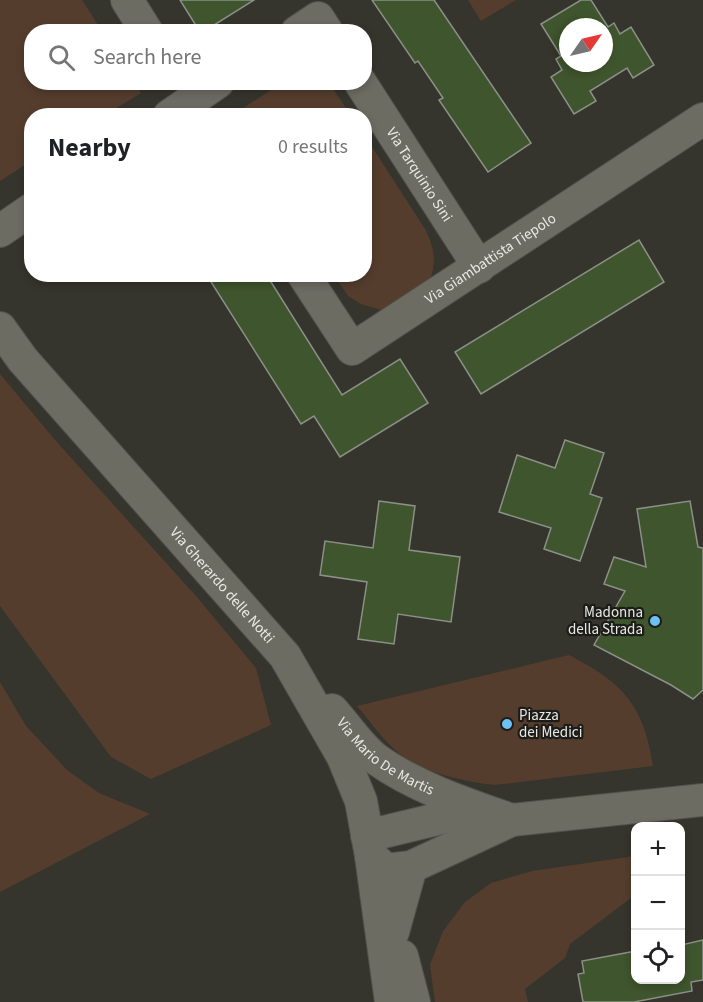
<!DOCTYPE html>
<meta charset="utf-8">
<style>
:root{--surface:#fff;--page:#f6f6f6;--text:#202124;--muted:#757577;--line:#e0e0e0}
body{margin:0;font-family:"Source Sans 3",sans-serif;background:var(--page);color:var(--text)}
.controls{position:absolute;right:18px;bottom:18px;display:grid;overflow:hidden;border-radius:12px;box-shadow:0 3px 9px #0003}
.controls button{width:54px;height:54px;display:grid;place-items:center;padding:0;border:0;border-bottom:2px solid var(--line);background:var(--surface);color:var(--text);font:30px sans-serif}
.compass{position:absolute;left:559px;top:18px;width:54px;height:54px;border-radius:50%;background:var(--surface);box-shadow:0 3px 9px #0003;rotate:56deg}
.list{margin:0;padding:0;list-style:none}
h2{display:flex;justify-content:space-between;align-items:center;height:78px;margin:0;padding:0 24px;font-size:26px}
h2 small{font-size:20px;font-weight:400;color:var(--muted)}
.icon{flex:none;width:33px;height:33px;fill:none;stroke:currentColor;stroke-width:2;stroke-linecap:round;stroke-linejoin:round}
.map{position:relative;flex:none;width:703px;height:1002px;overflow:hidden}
.search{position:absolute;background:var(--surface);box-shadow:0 3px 9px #0003;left:24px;top:24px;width:348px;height:66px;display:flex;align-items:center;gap:15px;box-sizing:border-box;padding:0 21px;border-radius:24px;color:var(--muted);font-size:22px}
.panel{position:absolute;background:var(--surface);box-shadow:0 3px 9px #0003;left:24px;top:108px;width:348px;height:174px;border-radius:24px}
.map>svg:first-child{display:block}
.green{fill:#543d2d}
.building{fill:#3f552d;stroke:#8b9088;stroke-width:1.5;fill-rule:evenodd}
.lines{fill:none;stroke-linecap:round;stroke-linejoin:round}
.minor-casing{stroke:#52524b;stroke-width:34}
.minor{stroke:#6d6c63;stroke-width:32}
.poi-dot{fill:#6ec2f3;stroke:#1c1c19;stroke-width:2}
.labels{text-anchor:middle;stroke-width:4.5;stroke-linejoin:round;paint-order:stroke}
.street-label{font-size:15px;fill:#e9e9e3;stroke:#1c1c19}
.poi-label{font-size:15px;fill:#e9e9e3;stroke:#1c1c19;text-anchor:end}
</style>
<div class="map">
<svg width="703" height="1002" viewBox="0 0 703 1002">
<rect width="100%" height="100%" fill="#35352d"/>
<g class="green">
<path d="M 0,0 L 82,0 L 102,31 L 32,32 L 32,82 L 135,83 L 141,93 L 105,115 L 32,116 L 31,161 L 0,181 Z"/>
<path d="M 468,0 L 516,0 L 481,21 Z"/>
<path d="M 282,83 L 329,83 L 351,115 L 232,115 Z"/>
<path d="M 365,136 L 425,229 C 434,247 437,261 430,280 L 390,309 L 381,310 L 361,304 L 348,296 L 334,275 L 364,274 Z"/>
<path d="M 0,374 L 55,440 L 196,596 L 256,668 L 271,725 L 151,779 L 111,757 L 0,606 Z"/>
<path d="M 569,655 C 623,683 644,705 653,766 L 495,785 C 464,782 417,772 394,749 C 380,736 369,720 357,706 Z"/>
<path d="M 0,682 L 26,726 L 67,770 L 99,793 L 150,814 L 0,892 Z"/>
<path d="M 635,856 L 635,895 L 570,944 L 565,958 L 525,989 L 528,1002 L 435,1002 L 430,965 L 443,931 L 465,902 L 491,883 L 532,871 Z"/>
</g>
<g class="building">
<path d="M 180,0 L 254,0 L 203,32 L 200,32 Z"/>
<path d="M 372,0 L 434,0 L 531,143 L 488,172 L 439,100 L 443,98 L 418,61 L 415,63 Z"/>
<path d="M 581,0 L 591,0 L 608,27 L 614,23 L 620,34 L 631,27 L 654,65 L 633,78 L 627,68 L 590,91 L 596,101 L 574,114 L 551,77 L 562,70 L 556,59 L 561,56 L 541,24 ZM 568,27 L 604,27 L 604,63 L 568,63 Z"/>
<path d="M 639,240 L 664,282 L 481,394 L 455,352 Z"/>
<path d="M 206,274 L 266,274 L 342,395 L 400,359 L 428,403 L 340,457 L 314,416 L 301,424 Z"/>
<path d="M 565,440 L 604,453 L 590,494 L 602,498 L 580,561 L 544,549 L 551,528 L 499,512 L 517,455 L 555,468 Z"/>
<path d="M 379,501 L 415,506 L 409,550 L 460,557 L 451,622 L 398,614 L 394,644 L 358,639 L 367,582 L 320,575 L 325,541 L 373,548 Z"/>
<path d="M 690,501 L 698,547 L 703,548 L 703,690 L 693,699 L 671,685 L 594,645 L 625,591 L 604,584 L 614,557 L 646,567 L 637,509 Z"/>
<path d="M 703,940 L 703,980 L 691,982 L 692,991 L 634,1002 L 583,1002 L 578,974 L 584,973 L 582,961 L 636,951 L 636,980 L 681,980 L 681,945 Z"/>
</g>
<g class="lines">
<g class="minor-casing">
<g id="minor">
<path d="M 127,0 L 147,32"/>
<path d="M 297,32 L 318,18 L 327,32"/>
<path id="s1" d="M 360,82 L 479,267"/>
<path d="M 169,116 L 218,82"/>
<path d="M 0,231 L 32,209"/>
<path id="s2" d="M 303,274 L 352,349 L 703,119"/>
<path id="s3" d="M 0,328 L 23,360 L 285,656 L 343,757 L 361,801 L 371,856 L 391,1002"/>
<path id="s4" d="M 332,710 C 345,724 360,747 376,759 C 415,787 466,804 512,820"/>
<path d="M 367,836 L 479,809"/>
<path d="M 371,856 L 386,870 L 411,867 L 512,820 L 703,800"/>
<path d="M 393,932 L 411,867"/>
<path d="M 402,956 L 414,1002"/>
</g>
</g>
<use href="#minor" class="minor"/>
</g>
<g class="poi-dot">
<circle cx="655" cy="621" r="6"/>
<circle cx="507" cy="724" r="6"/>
</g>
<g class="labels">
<g class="street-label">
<text dy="5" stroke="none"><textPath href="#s1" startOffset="110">Via Tarquinio Sini</textPath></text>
<text dy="5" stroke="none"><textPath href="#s2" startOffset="255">Via Giambattista Tiepolo</textPath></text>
<text dy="5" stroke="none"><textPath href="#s3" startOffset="340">Via Gherardo delle Notti</textPath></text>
<text dy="5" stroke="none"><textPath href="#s4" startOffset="72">Via Mario De Martis</textPath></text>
</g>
<g class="poi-label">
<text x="643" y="617">Madonna<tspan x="643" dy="17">della Strada</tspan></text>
<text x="519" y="720" text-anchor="start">Piazza<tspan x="519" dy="17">dei Medici</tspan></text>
</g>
</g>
</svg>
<div class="controls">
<button>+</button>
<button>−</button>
<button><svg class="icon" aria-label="locate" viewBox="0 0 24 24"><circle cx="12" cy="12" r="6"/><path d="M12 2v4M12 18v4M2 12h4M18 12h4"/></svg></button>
</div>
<svg class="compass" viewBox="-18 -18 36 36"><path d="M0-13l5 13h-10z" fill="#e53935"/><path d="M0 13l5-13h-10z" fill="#757577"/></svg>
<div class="search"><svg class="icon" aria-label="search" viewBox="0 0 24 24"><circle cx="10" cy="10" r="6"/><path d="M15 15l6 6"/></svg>Search here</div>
<section class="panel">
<h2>Nearby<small>0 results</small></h2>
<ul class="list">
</ul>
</section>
</div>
